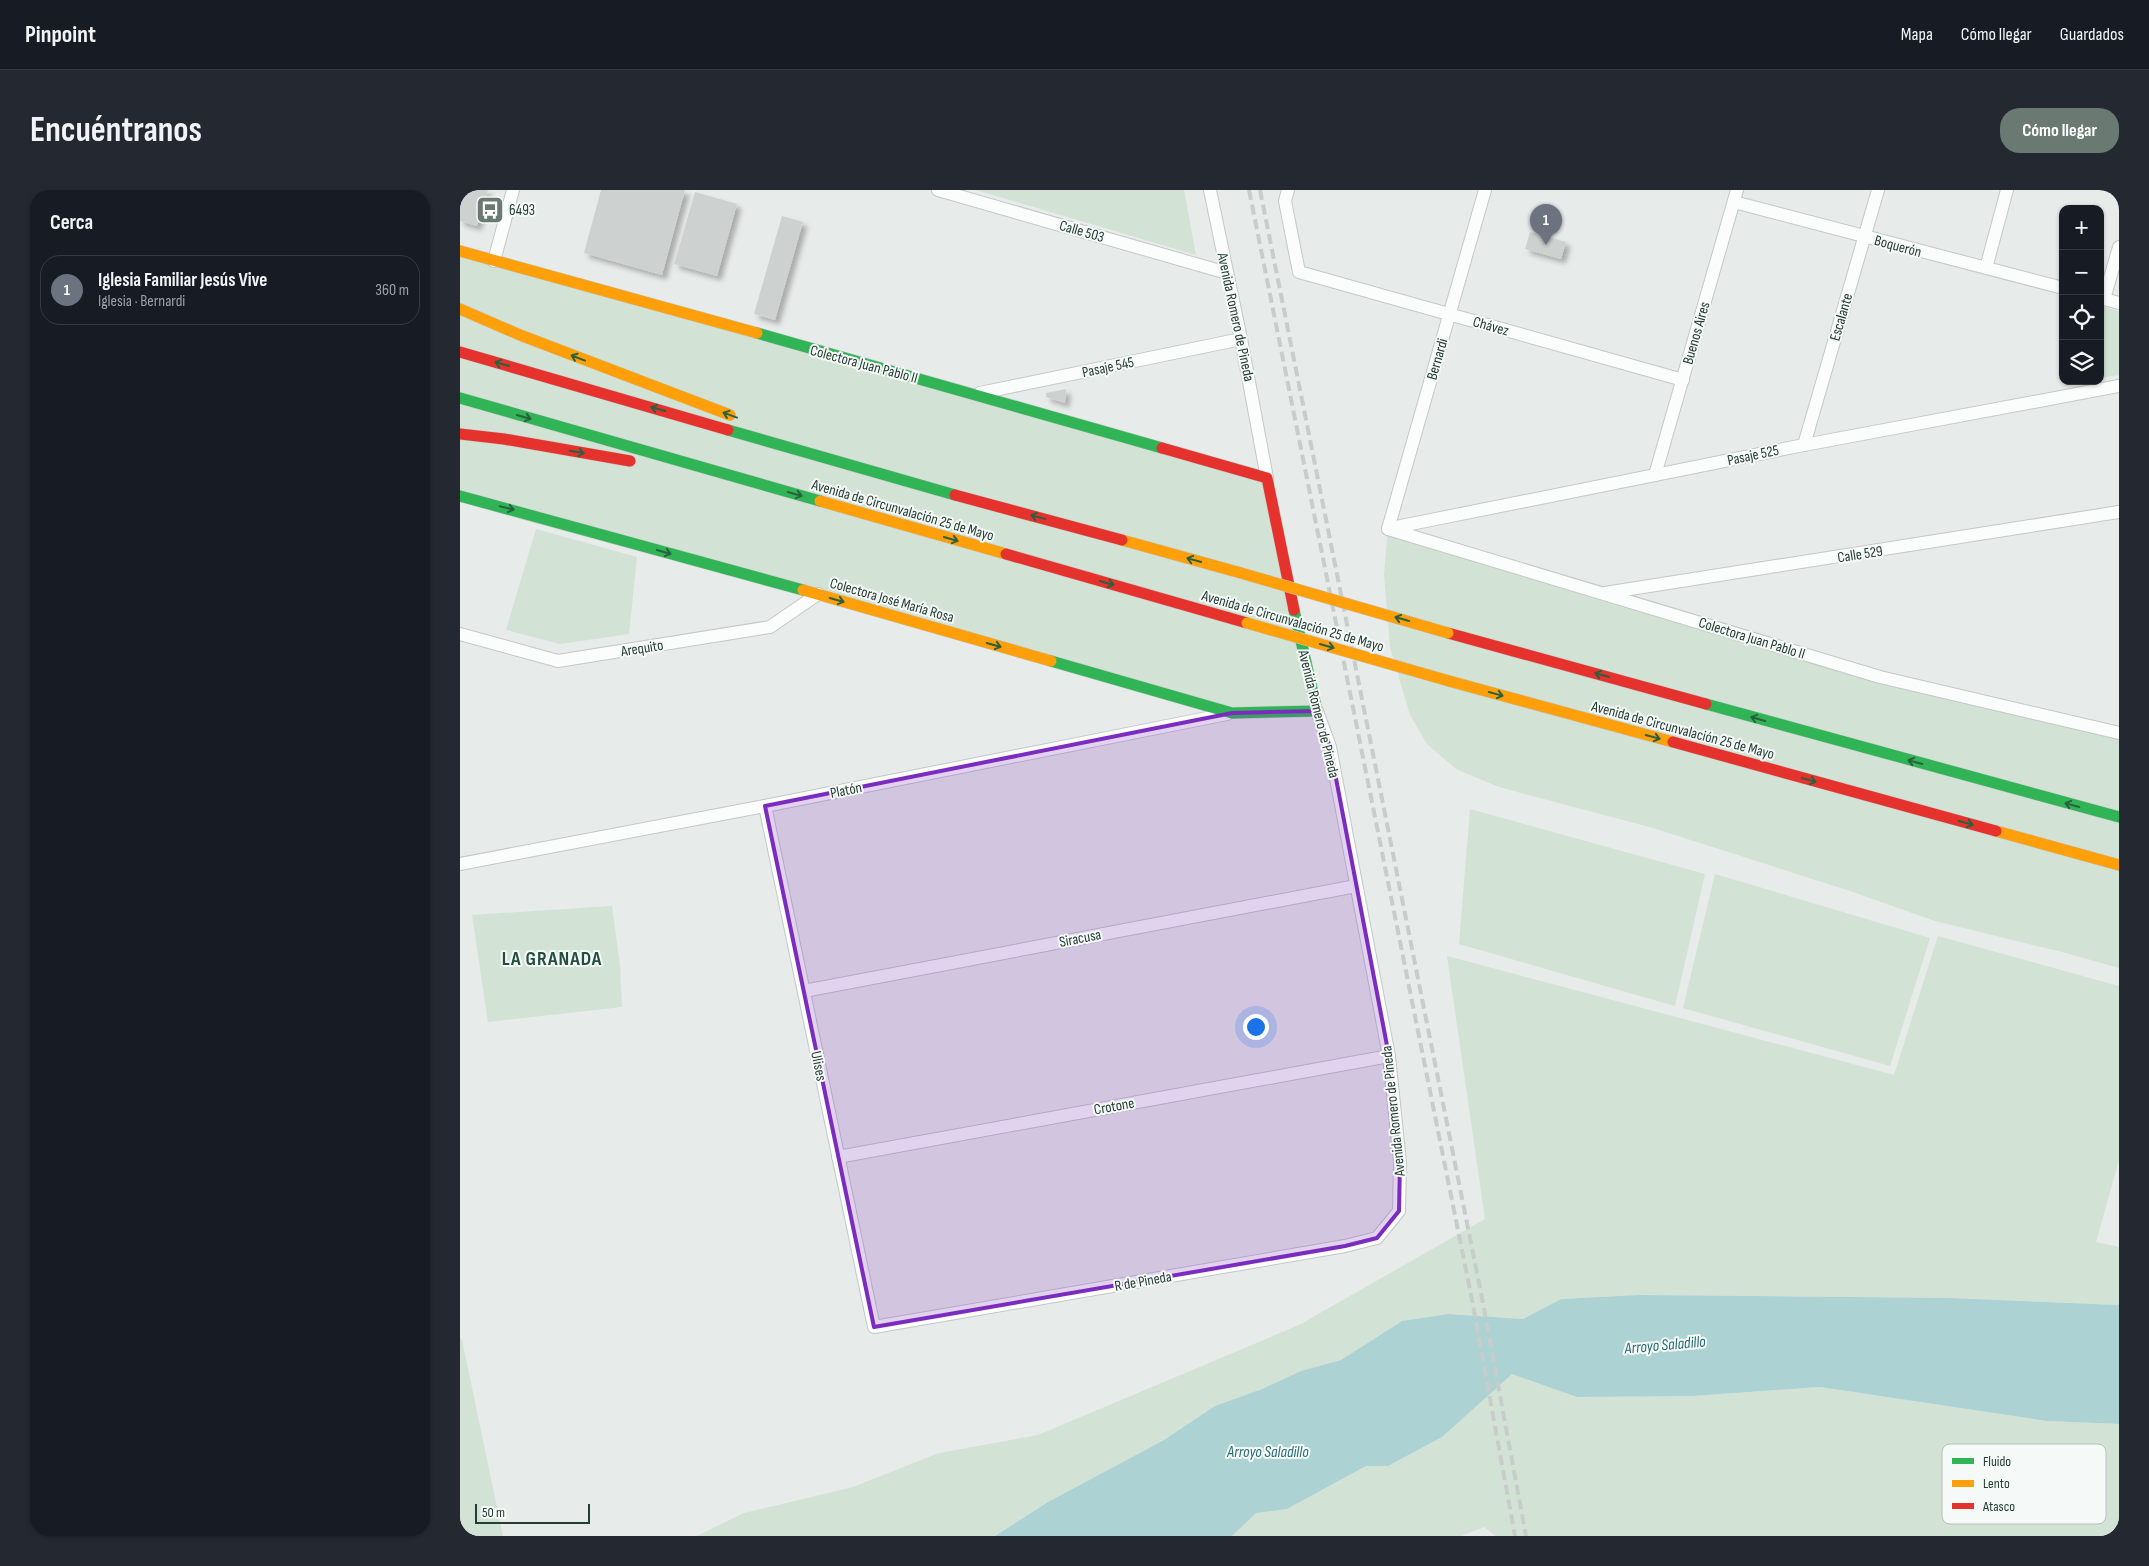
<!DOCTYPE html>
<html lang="es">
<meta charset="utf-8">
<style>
:root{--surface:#171b24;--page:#242831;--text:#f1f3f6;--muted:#9ea1a6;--line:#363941;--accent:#6a7a73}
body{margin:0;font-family:"Sofia Sans Condensed",sans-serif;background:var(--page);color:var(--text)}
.controls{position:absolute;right:15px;top:15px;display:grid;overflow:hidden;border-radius:10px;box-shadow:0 1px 4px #0004}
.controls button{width:45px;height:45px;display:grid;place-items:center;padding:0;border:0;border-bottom:1px solid var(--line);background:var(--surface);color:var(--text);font:25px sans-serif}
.scale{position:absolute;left:15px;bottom:12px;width:115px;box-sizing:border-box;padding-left:5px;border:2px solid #263d34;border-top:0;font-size:14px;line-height:18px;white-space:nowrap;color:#263d34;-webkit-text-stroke:4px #f5f9f7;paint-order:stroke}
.you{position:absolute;left:795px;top:836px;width:18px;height:18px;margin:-12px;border:4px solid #fff;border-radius:50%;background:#1a73e8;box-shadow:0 0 0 8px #1a73e833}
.badge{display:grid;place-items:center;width:32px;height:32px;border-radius:50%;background:var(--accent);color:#fff;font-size:16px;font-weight:700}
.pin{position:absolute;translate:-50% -41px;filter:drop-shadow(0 1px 2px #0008)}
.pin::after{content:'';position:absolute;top:26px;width:18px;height:15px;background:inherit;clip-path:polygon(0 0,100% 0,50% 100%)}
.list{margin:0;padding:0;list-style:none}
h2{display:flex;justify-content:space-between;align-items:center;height:65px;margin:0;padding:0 20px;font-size:21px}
h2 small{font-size:16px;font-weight:400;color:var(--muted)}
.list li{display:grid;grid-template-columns:32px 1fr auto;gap:15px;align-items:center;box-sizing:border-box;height:70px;margin:0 10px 10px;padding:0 10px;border:1px solid var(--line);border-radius:20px}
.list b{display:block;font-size:19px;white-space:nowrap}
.list p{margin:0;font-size:16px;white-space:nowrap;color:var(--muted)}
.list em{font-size:16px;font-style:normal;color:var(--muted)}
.icon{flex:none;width:28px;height:28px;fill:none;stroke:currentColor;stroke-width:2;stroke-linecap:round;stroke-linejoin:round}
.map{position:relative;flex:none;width:1659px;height:1346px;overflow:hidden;border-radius:20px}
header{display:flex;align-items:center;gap:30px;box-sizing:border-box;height:70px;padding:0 25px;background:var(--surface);border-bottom:1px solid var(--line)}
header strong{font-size:24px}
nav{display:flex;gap:28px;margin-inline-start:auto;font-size:18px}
.intro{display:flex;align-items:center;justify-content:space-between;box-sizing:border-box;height:120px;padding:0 30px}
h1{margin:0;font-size:35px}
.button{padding:12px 22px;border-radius:20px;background:var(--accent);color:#fff;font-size:18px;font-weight:700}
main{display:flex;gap:30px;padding:0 30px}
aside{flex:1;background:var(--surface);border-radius:20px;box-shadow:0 1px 4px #0004}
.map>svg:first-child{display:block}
.green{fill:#d2e2d5}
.water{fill:#acd2d4}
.building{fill:#cdd2d0;filter:url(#shadow)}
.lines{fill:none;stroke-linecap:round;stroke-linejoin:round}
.street-casing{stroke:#c4c8c6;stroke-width:14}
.fast-casing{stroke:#c2c8c6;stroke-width:12}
.slow-casing{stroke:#c2c8c6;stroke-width:12}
.jam-casing{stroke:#c2c8c6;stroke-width:12}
.street{stroke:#fbfcfc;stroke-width:12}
.fast{stroke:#30b455;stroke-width:11}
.slow{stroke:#ff9f0a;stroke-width:11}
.jam{stroke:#e5322d;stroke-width:11}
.rail{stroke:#c8ccca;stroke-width:4;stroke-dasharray:10 5;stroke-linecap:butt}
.slow-bridge-casing{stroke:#c3cac7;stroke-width:12;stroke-linecap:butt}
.slow-bridge{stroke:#ff9f0a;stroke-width:11}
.oneway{stroke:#29613e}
.marked{fill:#7b2cbf;fill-opacity:0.2;stroke:#7b2cbf;stroke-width:4;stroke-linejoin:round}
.labels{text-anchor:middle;stroke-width:4;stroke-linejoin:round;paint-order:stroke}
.poi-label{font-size:15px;fill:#263d34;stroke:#f5f9f7;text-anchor:start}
.street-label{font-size:15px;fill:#263d34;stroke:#f5f9f7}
.water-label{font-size:16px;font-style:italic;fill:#266c72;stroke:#f5f9f7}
.district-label{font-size:20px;font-weight:bold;letter-spacing:1px;fill:#244d3f;stroke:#f5f9f7}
.key{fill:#f5f9f7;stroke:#b7c1bc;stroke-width:1}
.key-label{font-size:14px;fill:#263d34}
</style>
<header>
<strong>Pinpoint</strong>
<nav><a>Mapa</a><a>Cómo llegar</a><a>Guardados</a></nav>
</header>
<div class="intro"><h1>Encuéntranos</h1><a class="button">Cómo llegar</a></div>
<main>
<aside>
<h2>Cerca<small></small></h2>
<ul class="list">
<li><span class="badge" style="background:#6b7280">1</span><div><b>Iglesia Familiar Jesús Vive</b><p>Iglesia · Bernardi</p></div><em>360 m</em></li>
</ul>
</aside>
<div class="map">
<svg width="1659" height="1346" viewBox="0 0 1659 1346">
<defs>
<filter id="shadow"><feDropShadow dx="4.5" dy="4.5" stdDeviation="2.5" flood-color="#0004"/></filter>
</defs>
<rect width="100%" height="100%" fill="#e7ebe9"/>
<g class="green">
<path d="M 516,0 L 724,0 L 736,65 Z"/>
<path d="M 0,61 L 807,288 L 857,521 L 772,523 L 0,306 Z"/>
<path d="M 1640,116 L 1659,121 L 1659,185 L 1640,188 Z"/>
<path d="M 76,339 L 177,367 L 169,444 L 100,454 L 46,440 Z"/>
<path d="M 928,339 L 1420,487 L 1659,543 L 1659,778 L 1606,763 L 1475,731 L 1390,701 L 1193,638 L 1039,597 L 996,579 L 967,554 L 950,525 L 930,457 L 924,385 Z"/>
<path d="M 1010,619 L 1245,684 L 1215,816 L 999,754 Z"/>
<path d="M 1255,684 L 1470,748 L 1430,876 L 1223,818 Z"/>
<path d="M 152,716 L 160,776 L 162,817 L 28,832 L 12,725 Z"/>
<path d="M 1478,746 L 1659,796 L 1659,970 L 1636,1052 L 1659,1057 L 1659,1115 L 1490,1108 L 1179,1105 L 1101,1109 L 1063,1129 L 988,1124 L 942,1131 L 881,1170 L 841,1181 L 802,1199 L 755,1216 L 704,1250 L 588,1312 L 535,1346 L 237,1346 L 284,1323 L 393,1297 L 479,1263 L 578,1245 L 839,1135 L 1025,1029 L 987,766 L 1434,885 Z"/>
<path d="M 0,1147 L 2,1150 L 43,1346 L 0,1346 Z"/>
<path d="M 1052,1183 L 1117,1207 L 1233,1206 L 1360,1197 L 1587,1231 L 1659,1234 L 1659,1346 L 1036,1346 L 1024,1337 L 1001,1346 L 772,1346 L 796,1323 L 827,1319 L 906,1276 L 928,1276 L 982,1247 Z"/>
</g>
<path class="water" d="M 1179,1105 L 1490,1108 L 1659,1115 L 1659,1234 L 1587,1231 L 1360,1197 L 1233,1206 L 1117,1207 L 1052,1184 L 982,1247 L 928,1276 L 906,1276 L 827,1319 L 796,1323 L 772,1346 L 535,1346 L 588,1312 L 704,1250 L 755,1216 L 802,1199 L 841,1181 L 881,1170 L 942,1131 L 988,1124 L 1063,1129 L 1101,1109 Z"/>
<g class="building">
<path d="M 0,0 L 28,0 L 17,36 L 0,31 Z"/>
<path d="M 141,0 L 225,0 L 202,85 L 124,63 Z"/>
<path d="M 235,2 L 277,14 L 257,86 L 214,74 Z"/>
<path d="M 322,26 L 343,32 L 315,130 L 294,124 Z"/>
<path d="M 1070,42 L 1106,52 L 1101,69 L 1065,59 Z"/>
<path d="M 606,199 L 605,213 L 586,207 L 586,203 Z"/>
</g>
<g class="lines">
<g class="street-casing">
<g id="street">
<path d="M 478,0 L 767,83"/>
<path d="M 750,0 L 781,149 L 807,288"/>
<path d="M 828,0 L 825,11 L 839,82 L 1223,190"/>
<path d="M 1274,12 L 1603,98"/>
<path d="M 34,71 L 53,0"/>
<path d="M 1526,78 L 1547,0"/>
<path d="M 1640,108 L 1659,113"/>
<path d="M 1644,109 L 1659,57"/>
<path d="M 520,203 L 781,149"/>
<path d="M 1344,255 L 1418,0"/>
<path d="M 1195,285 L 1277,0"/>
<path d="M 931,338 L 1344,255 L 1659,196"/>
<path d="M 928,339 L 1420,487 L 1659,543"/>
<path d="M 928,339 L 1025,0"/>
<path d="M 1145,403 L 1659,322"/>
<path d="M 0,444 L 98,471 L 310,437 L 358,404"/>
<path d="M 305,616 L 414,1137 L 885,1056 L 917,1048 L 939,1021 L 940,972 L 929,866 L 870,557 L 857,521"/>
<path d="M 0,674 L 305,616 L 767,524"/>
<path d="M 344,801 L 896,696"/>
<path d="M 378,967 L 929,866"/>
</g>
</g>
<g class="fast-casing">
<g id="fast">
<path d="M 297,143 L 702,258"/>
<path d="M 0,208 L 360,311"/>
<path d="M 268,240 L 495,305"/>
<path d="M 0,306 L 343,400"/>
<path d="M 591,471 L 772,523 L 857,521 L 834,420"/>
<path d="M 1246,514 L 1659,627"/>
</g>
</g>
<g class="slow-casing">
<g id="slow">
<path d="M 0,61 L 297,143"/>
<path d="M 0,119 L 60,145 L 270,225"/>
<path d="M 360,311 L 546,364"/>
<path d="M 662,350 L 781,383"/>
<path d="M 343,400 L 591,471"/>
<path d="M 989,491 L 1213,552"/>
<path d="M 1536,641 L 1659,675"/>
</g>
</g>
<g class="jam-casing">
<g id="jam">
<path d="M 0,162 L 268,240"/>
<path d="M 0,244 L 44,249 L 170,271"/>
<path d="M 702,258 L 807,288 L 834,420"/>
<path d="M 495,305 L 662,350"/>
<path d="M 546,364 L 787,433"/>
<path d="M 988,443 L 1246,514"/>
<path d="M 1213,552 L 1536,641"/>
</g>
</g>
<use href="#street" class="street"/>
<use href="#fast" class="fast"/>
<use href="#slow" class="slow"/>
<use href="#jam" class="jam"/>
<g class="rail">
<path d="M 789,0 L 1012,1110 L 1055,1346"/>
<path d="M 800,0 L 1022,1108 L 1066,1346"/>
</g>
<g class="slow-bridge-casing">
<g id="slow-bridge">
<path d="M 781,383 L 988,443"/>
<path d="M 787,433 L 989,491"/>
</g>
</g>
<use href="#slow-bridge" class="slow-bridge"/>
</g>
<defs><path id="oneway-shaft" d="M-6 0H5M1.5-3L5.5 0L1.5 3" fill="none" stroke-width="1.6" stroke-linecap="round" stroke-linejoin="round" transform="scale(1.25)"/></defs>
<g class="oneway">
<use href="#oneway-shaft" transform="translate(118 168) rotate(-159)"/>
<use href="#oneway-shaft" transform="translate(42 174) rotate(-164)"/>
<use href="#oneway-shaft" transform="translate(198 219) rotate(-164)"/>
<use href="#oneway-shaft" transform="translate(270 225) rotate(-160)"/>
<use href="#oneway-shaft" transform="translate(64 227) rotate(16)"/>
<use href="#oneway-shaft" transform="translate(117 262) rotate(10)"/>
<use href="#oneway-shaft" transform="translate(335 304) rotate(16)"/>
<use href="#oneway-shaft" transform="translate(47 318) rotate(14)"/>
<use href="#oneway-shaft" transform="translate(578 327) rotate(-165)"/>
<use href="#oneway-shaft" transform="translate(491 349) rotate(16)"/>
<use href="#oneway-shaft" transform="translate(204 362) rotate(16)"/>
<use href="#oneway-shaft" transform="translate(734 370) rotate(-165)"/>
<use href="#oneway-shaft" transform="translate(647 393) rotate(16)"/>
<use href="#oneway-shaft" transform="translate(377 410) rotate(16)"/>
<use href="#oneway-shaft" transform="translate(942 429) rotate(-164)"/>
<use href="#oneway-shaft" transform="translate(534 455) rotate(16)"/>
<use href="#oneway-shaft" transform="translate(867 456) rotate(16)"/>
<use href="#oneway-shaft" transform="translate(1142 485) rotate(-164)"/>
<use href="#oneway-shaft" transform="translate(1036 504) rotate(15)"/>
<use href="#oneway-shaft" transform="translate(1298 529) rotate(-164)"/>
<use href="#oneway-shaft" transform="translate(1193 547) rotate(15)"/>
<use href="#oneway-shaft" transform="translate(1455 572) rotate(-165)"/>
<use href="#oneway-shaft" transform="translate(1349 590) rotate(15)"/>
<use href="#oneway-shaft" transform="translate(1612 615) rotate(-165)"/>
<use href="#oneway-shaft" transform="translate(1506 633) rotate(15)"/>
</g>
<path class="marked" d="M 857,521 L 870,557 L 929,866 L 940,972 L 939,1021 L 917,1048 L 885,1056 L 414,1137 L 305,616 L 772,523 Z"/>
<defs>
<g id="bus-square" transform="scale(1.4375)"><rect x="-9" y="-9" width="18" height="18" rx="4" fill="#6a7a73" stroke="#f5f9f7"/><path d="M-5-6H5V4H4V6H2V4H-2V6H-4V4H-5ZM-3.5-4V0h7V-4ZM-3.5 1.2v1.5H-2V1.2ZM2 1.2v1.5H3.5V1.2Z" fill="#fff"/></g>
</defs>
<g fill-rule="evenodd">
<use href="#bus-square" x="30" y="20"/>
</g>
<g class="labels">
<g class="poi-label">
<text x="49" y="25">6493</text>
</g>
<g class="street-label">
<text transform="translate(622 41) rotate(16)" y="5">Calle 503</text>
<text transform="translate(1438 56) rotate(15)" y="5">Boquerón</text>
<text transform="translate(776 127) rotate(78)" y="5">Avenida Romero de Pineda</text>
<text transform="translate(1381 127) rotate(-74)" y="5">Escalante</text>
<text transform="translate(1031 136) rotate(16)" y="5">Chávez</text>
<text transform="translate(1236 143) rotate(-74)" y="5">Buenos Aires</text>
<text transform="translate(977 169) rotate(-74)" y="5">Bernardi</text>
<text transform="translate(404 174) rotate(15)" y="5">Colectora Juan Pablo II</text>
<text transform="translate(648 177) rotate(-12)" y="5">Pasaje 545</text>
<text transform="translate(1293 265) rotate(-12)" y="5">Pasaje 525</text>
<text transform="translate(443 320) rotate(16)" y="5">Avenida de Circunvalación 25 de Mayo</text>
<text transform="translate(1400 364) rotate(-9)" y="5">Calle 529</text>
<text transform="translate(432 410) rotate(16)" y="5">Colectora José María Rosa</text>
<text transform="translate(833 431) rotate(16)" y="5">Avenida de Circunvalación 25 de Mayo</text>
<text transform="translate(1292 448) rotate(17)" y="5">Colectora Juan Pablo II</text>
<text transform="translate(182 458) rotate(-9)" y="5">Arequito</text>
<text transform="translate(859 524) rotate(76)" y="5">Avenida Romero de Pineda</text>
<text transform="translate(1223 540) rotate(15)" y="5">Avenida de Circunvalación 25 de Mayo</text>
<text transform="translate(386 600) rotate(-11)" y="5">Platón</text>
<text transform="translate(620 748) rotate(-11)" y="5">Siracusa</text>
<text transform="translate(359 876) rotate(78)" y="5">Ulises</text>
<text transform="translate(654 916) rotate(-10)" y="5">Crotone</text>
<text transform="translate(933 921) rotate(-96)" y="5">Avenida Romero de Pineda</text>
<text transform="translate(683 1091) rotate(-10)" y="5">R de Pineda</text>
</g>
<g class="water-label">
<text transform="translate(1205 1154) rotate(-5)" y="6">Arroyo Saladillo</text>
<text x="808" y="1267">Arroyo Saladillo</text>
</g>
<g class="district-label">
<text x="92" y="775">LA GRANADA</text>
</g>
</g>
<rect x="1482" y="1254" width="164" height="80" rx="8" class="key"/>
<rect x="1492" y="1268" width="22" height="6" fill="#30b455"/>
<rect x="1492" y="1290" width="22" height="7" fill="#ff9f0a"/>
<rect x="1492" y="1313" width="22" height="6" fill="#e5322d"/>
<g class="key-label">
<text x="1523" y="1276">Fluido</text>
<text x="1523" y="1298">Lento</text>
<text x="1523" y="1321">Atasco</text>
</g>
</svg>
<div class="controls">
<button>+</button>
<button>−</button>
<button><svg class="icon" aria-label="locate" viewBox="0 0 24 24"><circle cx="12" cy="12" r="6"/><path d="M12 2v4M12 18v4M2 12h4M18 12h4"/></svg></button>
<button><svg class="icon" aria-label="layers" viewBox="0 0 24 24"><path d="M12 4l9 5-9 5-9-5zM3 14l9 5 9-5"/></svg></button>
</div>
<div class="scale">50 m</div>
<div class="you"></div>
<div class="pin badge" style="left:1086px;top:55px;background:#6b7280">1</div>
</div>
</main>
